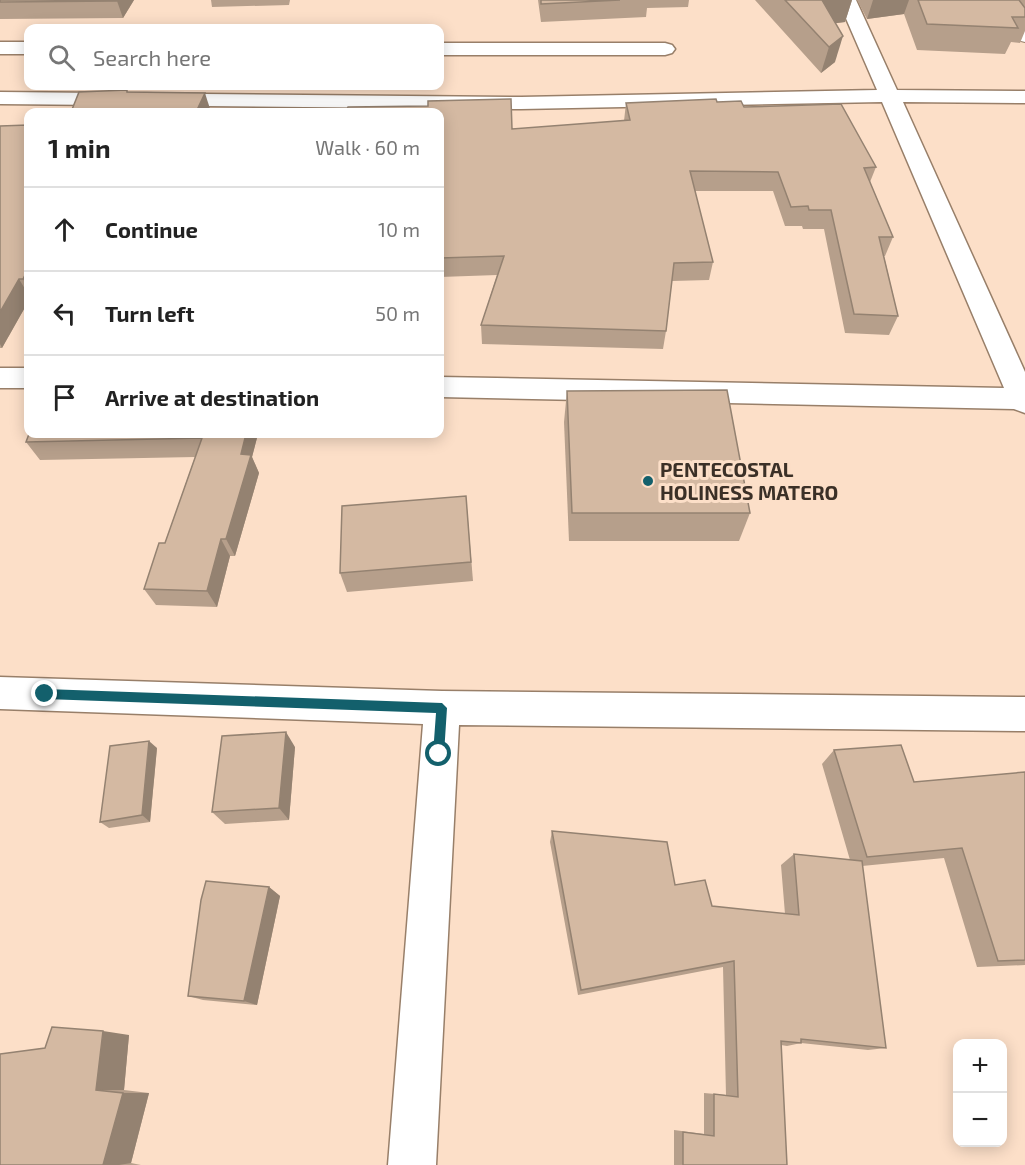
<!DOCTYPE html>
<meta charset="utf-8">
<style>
:root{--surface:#fff;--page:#f2f2f2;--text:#222;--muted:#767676;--line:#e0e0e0}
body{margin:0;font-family:"Exo 2",sans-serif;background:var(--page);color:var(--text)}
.controls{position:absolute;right:18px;bottom:18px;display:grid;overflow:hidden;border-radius:12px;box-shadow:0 3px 15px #0003}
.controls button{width:54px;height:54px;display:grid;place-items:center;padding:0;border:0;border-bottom:2px solid var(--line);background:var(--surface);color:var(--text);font:30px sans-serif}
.stop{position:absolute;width:18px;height:18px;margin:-14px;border:4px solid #13606c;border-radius:50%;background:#fff}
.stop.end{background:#13606c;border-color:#fff;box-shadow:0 2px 6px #0008}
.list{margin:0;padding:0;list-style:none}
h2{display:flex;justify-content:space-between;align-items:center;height:78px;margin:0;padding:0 24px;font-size:26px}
h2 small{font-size:20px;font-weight:400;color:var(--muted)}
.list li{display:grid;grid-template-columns:39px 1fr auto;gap:18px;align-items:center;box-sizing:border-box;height:84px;padding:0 24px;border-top:2px solid var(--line)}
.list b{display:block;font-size:22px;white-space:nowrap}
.list em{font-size:20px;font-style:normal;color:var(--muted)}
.icon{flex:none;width:33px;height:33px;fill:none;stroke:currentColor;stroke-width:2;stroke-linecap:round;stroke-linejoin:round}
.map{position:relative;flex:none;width:1025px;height:1165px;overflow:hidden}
.search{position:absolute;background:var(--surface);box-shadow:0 3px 15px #0003;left:24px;top:24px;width:420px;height:66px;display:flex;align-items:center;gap:15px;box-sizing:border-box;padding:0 21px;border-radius:12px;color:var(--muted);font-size:22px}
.panel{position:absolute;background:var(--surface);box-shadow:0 3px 15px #0003;left:24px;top:108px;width:420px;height:330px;border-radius:12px}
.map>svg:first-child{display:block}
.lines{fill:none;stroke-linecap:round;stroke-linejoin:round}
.lane-casing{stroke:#987f69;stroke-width:2}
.street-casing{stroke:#987f69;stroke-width:3}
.lane{fill:#fff;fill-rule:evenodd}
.street{fill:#fff;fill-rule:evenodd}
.wall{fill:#b69f8b}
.shaded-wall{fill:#948271}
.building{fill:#d4b9a2;stroke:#948271;stroke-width:1.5}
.route{fill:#13606c}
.poi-dot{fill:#13606c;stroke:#fcdfc8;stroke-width:2}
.labels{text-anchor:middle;stroke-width:6;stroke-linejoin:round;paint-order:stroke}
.poi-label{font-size:20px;font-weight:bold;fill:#3b3027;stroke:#fcdfc8;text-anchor:start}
</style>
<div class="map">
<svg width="1025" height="1165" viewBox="0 0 1025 1165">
<rect width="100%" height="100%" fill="#fcdfc8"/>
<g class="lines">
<g class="lane-casing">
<path id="lane" d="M 991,0 L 1002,0 L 1025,31 L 1025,42 L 1021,41 Z"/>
</g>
<g class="street-casing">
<g id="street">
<path d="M 838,0 L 856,0 L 897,90 L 1025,91 L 1025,103 L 903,102 L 1025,372 L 1025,413 L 1014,409 L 440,397 L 440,377 L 1004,388 L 882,102 L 521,109 L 0,104 L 0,92 L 521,97 L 877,90 Z"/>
<rect x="0" y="42" width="28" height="12"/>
<path d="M 440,43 L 665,43 L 672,45 L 675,49 L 672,53 L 665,55 L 440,55 Z"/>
<rect x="0" y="368" width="28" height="20"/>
<path d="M 0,677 L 442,691 L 1025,697 L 1025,731 L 459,725 L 436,1165 L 388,1165 L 423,724 L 0,709 Z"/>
</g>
</g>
<use href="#lane" class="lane"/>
<use href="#street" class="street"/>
</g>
<g class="wall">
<path d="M 0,0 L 134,0 L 123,18 L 0,19 Z"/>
<path d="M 211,0 L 290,0 L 289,5 L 212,7 Z"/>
<path d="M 538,0 L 689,0 L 688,7 L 647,8 L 646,17 L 541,22 Z"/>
<path d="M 755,0 L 852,0 L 845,22 L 835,23 L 835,62 L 821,73 Z"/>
<path d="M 857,0 L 1025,0 L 1025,31 L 1020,43 L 1011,42 L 1005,54 L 917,50 L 904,14 L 867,19 Z"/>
<path d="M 717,102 L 744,107 L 876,167 L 870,182 L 893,237 L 885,256 L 884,256 L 898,316 L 889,335 L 845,333 L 824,229 L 803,229 L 802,226 L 785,226 L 773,191 L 695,191 L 713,262 L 709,280 L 672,281 L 666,331 L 663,349 L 482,344 L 481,325 L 497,275 L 440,277 L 440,112 L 512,129 L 624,121 L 626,103 Z"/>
<path d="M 28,125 L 28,302 L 2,348 L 0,348 L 0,126 Z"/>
<path d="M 567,391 L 750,513 L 739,541 L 569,541 L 564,422 Z"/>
<path d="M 29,434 L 258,434 L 252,457 L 259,473 L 235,556 L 230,556 L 217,607 L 156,605 L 144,589 L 165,543 L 195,457 L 40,460 L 26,442 Z"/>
<path d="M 466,496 L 473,581 L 347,592 L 340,573 Z"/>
<path d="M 295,747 L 289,820 L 225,824 L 212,812 Z"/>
<path d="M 157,748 L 150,822 L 109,828 L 100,822 Z"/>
<path d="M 834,750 L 914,782 L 1025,772 L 1025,965 L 977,967 L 944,858 L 862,866 L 886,1048 L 868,1050 L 801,1043 L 787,1046 L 781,1045 L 787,1165 L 674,1165 L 674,1130 L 704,1134 L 704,1093 L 726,1095 L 723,967 L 578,995 L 550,842 L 552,831 L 712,906 L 785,914 L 781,865 L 794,854 L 850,860 L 822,764 Z"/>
<path d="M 269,887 L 280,896 L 257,1005 L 203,1000 L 188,996 Z"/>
<path d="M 129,1035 L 124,1090 L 149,1093 L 131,1163 L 141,1165 L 0,1165 L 45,1048 Z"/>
</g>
<g class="shaded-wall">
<path d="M 118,0 L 134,0 L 123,18 L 117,1 Z"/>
<path d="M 822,0 L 852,0 L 845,22 L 814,26 Z"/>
<path d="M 873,0 L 909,0 L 904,14 L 867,19 Z"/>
<path d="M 843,36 L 835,62 L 821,73 L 829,47 Z"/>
<path d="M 205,93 L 211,112 L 196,112 Z"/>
<path d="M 28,269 L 28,287 L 23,279 Z"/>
<path d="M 19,279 L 28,294 L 28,302 L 2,348 L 0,344 L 0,312 Z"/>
<path d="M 246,434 L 258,434 L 252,457 L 259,473 L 235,556 L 226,539 L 241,454 Z"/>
<path d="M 221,539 L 230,556 L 217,607 L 207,591 Z"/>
<path d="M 286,732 L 295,747 L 289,820 L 279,808 Z"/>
<path d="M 149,741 L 157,748 L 150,822 L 142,815 Z"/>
<path d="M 269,887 L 280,896 L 257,1005 L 244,1001 Z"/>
<path d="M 103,1031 L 129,1035 L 124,1090 L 96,1090 Z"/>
<path d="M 123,1093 L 149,1093 L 131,1163 L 119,1165 L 103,1165 Z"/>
</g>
<g class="building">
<path d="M 0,0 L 118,0 L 117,1 L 0,2 Z"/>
<path d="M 541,0 L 620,0 L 541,4 Z"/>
<path d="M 785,0 L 825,0 L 822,0 L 843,36 L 829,47 Z"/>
<path d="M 918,0 L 1019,0 L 1025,8 L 1025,17 L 1012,17 L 1018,28 L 927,24 Z"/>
<path d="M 127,90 L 127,92 L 205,93 L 196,112 L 71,112 L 79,92 Z"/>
<path d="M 511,99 L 512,129 L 630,120 L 626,103 L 716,99 L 717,102 L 741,101 L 744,107 L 841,104 L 876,167 L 864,168 L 893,237 L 879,237 L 898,316 L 854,314 L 831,210 L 809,210 L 808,206 L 791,207 L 778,172 L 690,171 L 713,262 L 674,263 L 666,331 L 481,325 L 504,256 L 440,258 L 440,112 L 346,112 L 348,107 L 428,106 L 428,101 Z"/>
<path d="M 28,125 L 28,269 L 23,279 L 19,279 L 0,312 L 0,126 Z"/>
<path d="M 727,390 L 750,513 L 572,513 L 567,391 Z"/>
<path d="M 29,434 L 246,434 L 241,454 L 251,455 L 226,539 L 221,539 L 207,591 L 144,589 L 159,543 L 165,543 L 202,438 L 26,442 Z"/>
<path d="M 466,496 L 471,562 L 340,573 L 342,506 Z"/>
<path d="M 286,732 L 279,808 L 212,812 L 222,736 Z"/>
<path d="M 149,741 L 142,815 L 100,822 L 110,746 Z"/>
<path d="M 901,745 L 914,782 L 1025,772 L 1025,960 L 998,961 L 962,848 L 867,857 L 834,750 Z"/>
<path d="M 552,831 L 667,842 L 675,885 L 705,880 L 712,906 L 799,915 L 794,854 L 862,861 L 886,1048 L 801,1039 L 801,1043 L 781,1041 L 787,1165 L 683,1165 L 683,1132 L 714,1136 L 714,1094 L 738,1097 L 734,961 L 581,990 Z"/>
<path d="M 206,881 L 269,887 L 244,1001 L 188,996 L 201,900 Z"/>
<path d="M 52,1027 L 103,1031 L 96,1090 L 123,1093 L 103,1165 L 0,1165 L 0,1054 L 45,1048 Z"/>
</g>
<path class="route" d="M 45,689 L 442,703 L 447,708 L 444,754 L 439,759 L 433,754 L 436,713 L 45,699 L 40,694 Z"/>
<circle class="poi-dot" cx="648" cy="481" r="6"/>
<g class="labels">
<g class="poi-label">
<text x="660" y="477">PENTECOSTAL<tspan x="660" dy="23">HOLINESS MATERO</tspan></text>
</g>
</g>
</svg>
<div class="controls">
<button>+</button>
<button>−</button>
</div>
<div class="stop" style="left:439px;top:754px"></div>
<div class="stop end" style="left:45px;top:694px"></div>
<div class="search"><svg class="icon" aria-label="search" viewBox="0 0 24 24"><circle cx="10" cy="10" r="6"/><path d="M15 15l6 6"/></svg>Search here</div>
<section class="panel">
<h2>1 min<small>Walk · 60 m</small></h2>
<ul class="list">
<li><svg class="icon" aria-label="ahead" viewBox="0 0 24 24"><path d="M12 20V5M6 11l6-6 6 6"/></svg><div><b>Continue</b></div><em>10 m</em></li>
<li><svg class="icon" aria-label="left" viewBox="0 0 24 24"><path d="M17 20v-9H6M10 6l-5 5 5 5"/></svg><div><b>Turn left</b></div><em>50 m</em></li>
<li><svg class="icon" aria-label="arrive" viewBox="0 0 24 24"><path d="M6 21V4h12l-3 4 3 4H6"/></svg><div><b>Arrive at destination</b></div></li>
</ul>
</section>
</div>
